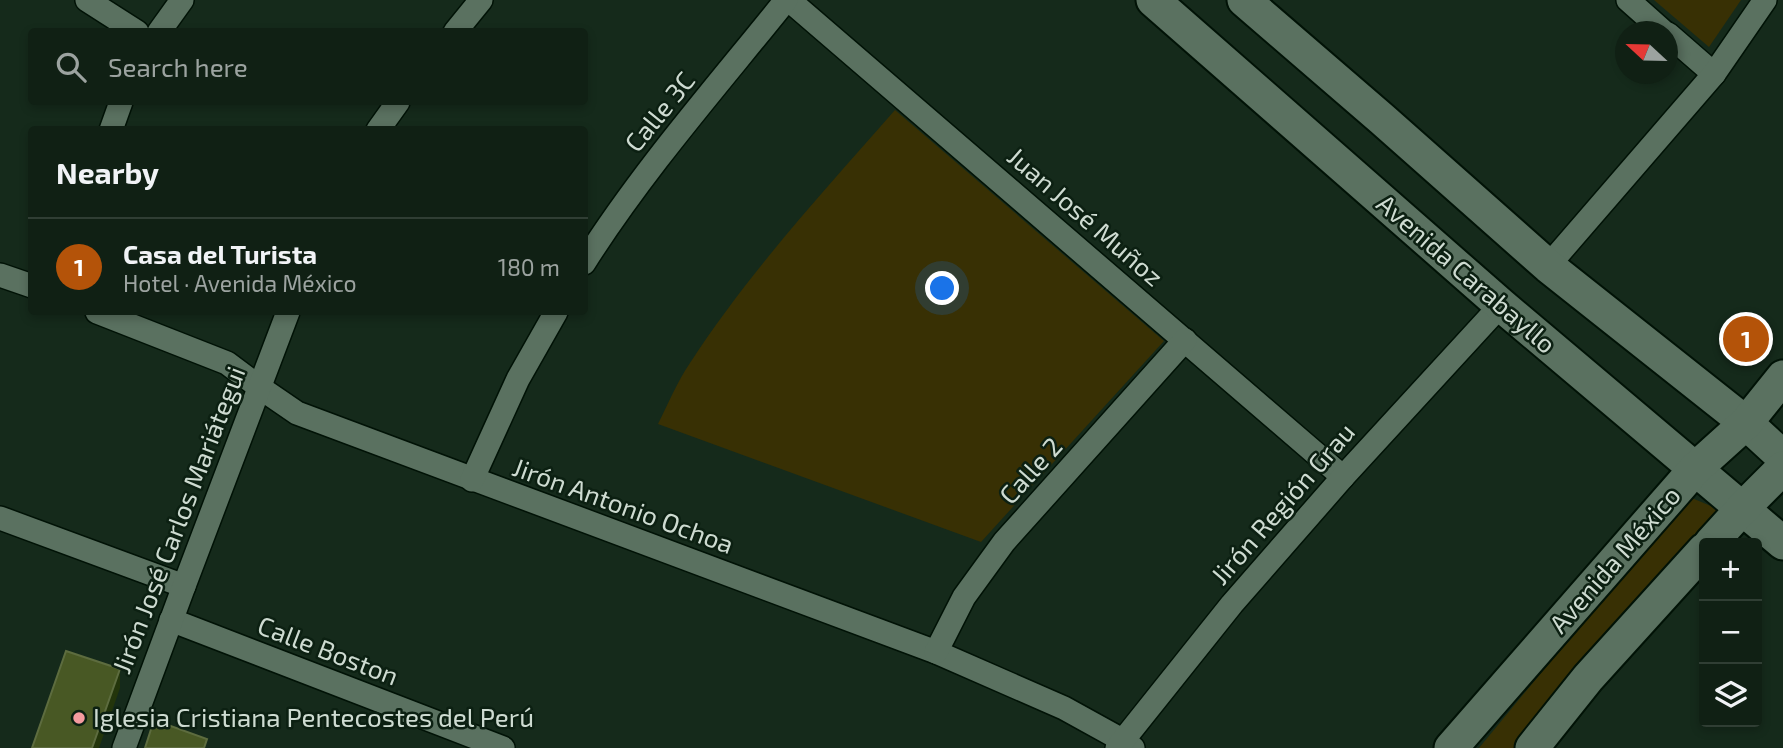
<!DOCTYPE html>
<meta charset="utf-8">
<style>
:root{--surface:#102014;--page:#19281d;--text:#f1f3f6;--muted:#9ca3a0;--line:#303e34;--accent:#b45309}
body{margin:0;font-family:"Exo 2",sans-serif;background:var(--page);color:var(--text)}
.controls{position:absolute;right:21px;bottom:21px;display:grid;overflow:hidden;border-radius:7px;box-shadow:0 4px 10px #0003}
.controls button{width:63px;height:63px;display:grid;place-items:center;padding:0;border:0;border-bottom:2px solid var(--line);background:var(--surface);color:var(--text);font:35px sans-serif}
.compass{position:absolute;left:1615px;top:21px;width:63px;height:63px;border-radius:50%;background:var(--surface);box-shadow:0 4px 10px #0003;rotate:292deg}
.you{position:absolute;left:943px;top:289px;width:24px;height:24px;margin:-18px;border:5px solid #fff;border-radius:50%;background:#1a73e8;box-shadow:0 0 0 10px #1a73e833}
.badge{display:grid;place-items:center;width:46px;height:46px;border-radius:50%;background:var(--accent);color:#fff;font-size:23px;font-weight:700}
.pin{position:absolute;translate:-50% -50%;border:4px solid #fff;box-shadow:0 2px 7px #0006}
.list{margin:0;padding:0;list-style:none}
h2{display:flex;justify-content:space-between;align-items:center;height:91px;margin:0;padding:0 28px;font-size:30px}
h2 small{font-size:23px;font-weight:400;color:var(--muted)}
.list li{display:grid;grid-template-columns:46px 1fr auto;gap:21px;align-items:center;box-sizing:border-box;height:98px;padding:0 28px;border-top:2px solid var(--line)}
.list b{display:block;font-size:26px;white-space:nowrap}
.list p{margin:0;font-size:23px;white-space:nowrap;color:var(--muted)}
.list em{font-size:23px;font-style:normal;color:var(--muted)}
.icon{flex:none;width:38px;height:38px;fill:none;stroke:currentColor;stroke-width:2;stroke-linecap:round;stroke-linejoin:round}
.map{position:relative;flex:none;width:1783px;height:748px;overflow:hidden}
.search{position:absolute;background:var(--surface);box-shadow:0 4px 10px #0003;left:28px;top:28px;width:560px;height:77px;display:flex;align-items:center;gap:18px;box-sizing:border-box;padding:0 24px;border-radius:7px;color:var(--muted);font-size:26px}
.panel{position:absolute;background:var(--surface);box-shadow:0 4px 10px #0003;left:28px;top:126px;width:560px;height:189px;border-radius:7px}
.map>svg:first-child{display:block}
.green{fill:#383004}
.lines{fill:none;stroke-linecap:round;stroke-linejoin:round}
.minor-casing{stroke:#011206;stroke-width:26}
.secondary-casing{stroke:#011206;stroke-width:37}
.minor{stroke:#5a7160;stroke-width:23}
.secondary{stroke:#5a7160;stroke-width:33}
.shaded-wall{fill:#23350b}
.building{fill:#485824;stroke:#5d6c3f;stroke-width:2}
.poi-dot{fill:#f49b9f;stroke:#0c2012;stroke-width:2.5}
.labels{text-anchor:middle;stroke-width:5;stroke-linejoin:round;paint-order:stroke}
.street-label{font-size:26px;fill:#cedbd1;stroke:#0c2012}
.poi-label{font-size:26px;fill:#cedbd1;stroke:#0c2012;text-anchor:start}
</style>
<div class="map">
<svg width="1783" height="748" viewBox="0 0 1783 748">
<rect width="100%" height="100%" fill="#152a1b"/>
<g class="green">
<path d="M 1654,0 L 1741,0 L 1709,47 Z"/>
<path d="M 895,110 L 1164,341 L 981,542 L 658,424 C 668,404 677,382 690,363 C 749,272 824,191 895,110 Z"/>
<path d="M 1687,496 L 1718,509 L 1517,748 L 1479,748 Z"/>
</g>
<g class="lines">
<g class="minor-casing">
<g id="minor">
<path d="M 87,0 L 137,32"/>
<path d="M 789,0 L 1343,477"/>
<path d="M 1628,0 L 1664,32"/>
<path d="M 159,32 L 182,0"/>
<path d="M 455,32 L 481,0"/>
<path d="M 1668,34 L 1714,74"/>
<path d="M 111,130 L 121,102"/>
<path d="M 378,130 L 398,102"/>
<path d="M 584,263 C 643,170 717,86 786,0"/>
<path d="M 1548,266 L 1714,74 L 1765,0"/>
<path d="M 0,275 L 32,286"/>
<path d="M 97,312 L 227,363 L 259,387 L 297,413 L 936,652 L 1064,708 L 1122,740 L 1133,748"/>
<path d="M 472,480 L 518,379 L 556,312"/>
<path d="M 0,518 L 184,586"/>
<path d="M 171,620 L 503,748"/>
<path d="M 936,652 L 964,597 L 1004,542 L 1185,340"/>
<path d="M 124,748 L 184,586 L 288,312"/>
<path d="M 1117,748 L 1232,604 L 1343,477 L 1501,305"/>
</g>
</g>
<g class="secondary-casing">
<g id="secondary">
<path d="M 1153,0 L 1501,305 L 1783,543"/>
<path d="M 1244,0 L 1382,119 L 1548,266 L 1746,423 L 1783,457"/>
<path d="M 1711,543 L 1742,509 L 1783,468"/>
<path d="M 1451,748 L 1695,469 L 1746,423 L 1783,377"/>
<path d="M 1532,748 L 1588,678 L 1704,550"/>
</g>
</g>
<use href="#minor" class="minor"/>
<use href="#secondary" class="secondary"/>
</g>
<path class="shaded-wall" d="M 120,669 L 120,688 L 99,748 L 92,748 Z"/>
<g class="building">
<path d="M 66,651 L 120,669 L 92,748 L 32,748 Z"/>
<path d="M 154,720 L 207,739 L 204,748 L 145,748 Z"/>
</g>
<circle class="poi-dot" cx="79" cy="718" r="7"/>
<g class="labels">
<g class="street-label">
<text transform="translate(660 112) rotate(-51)" y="9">Calle 3C</text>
<text transform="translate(1085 217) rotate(41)" y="9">Juan José Muñoz</text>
<text transform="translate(1466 274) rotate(41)" y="9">Avenida Carabayllo</text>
<text transform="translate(1031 471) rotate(-48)" y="9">Calle 2</text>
<text transform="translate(1283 504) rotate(-49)" y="9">Jirón Región Grau</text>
<text transform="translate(623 506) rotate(20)" y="9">Jirón Antonio Ochoa</text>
<text transform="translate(179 520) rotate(-69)" y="9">Jirón José Carlos Mariátegui</text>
<text transform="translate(1615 560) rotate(-49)" y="9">Avenida México</text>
<text transform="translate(328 651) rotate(21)" y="9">Calle Boston</text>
</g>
<g class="poi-label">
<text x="93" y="727">Iglesia Cristiana Pentecostes del Perú</text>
</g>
</g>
</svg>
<div class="controls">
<button>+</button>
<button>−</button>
<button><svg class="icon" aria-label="layers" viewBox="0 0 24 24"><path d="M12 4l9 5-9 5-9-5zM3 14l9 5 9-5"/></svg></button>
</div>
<svg class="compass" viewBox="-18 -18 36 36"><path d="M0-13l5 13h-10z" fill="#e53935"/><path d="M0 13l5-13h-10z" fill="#9ca3a0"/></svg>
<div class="you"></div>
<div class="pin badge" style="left:1746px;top:339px">1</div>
<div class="search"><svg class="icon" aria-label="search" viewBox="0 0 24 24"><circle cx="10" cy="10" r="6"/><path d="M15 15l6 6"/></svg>Search here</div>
<section class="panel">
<h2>Nearby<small></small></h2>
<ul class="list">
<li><span class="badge">1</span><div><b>Casa del Turista</b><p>Hotel · Avenida México</p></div><em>180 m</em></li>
</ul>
</section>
</div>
